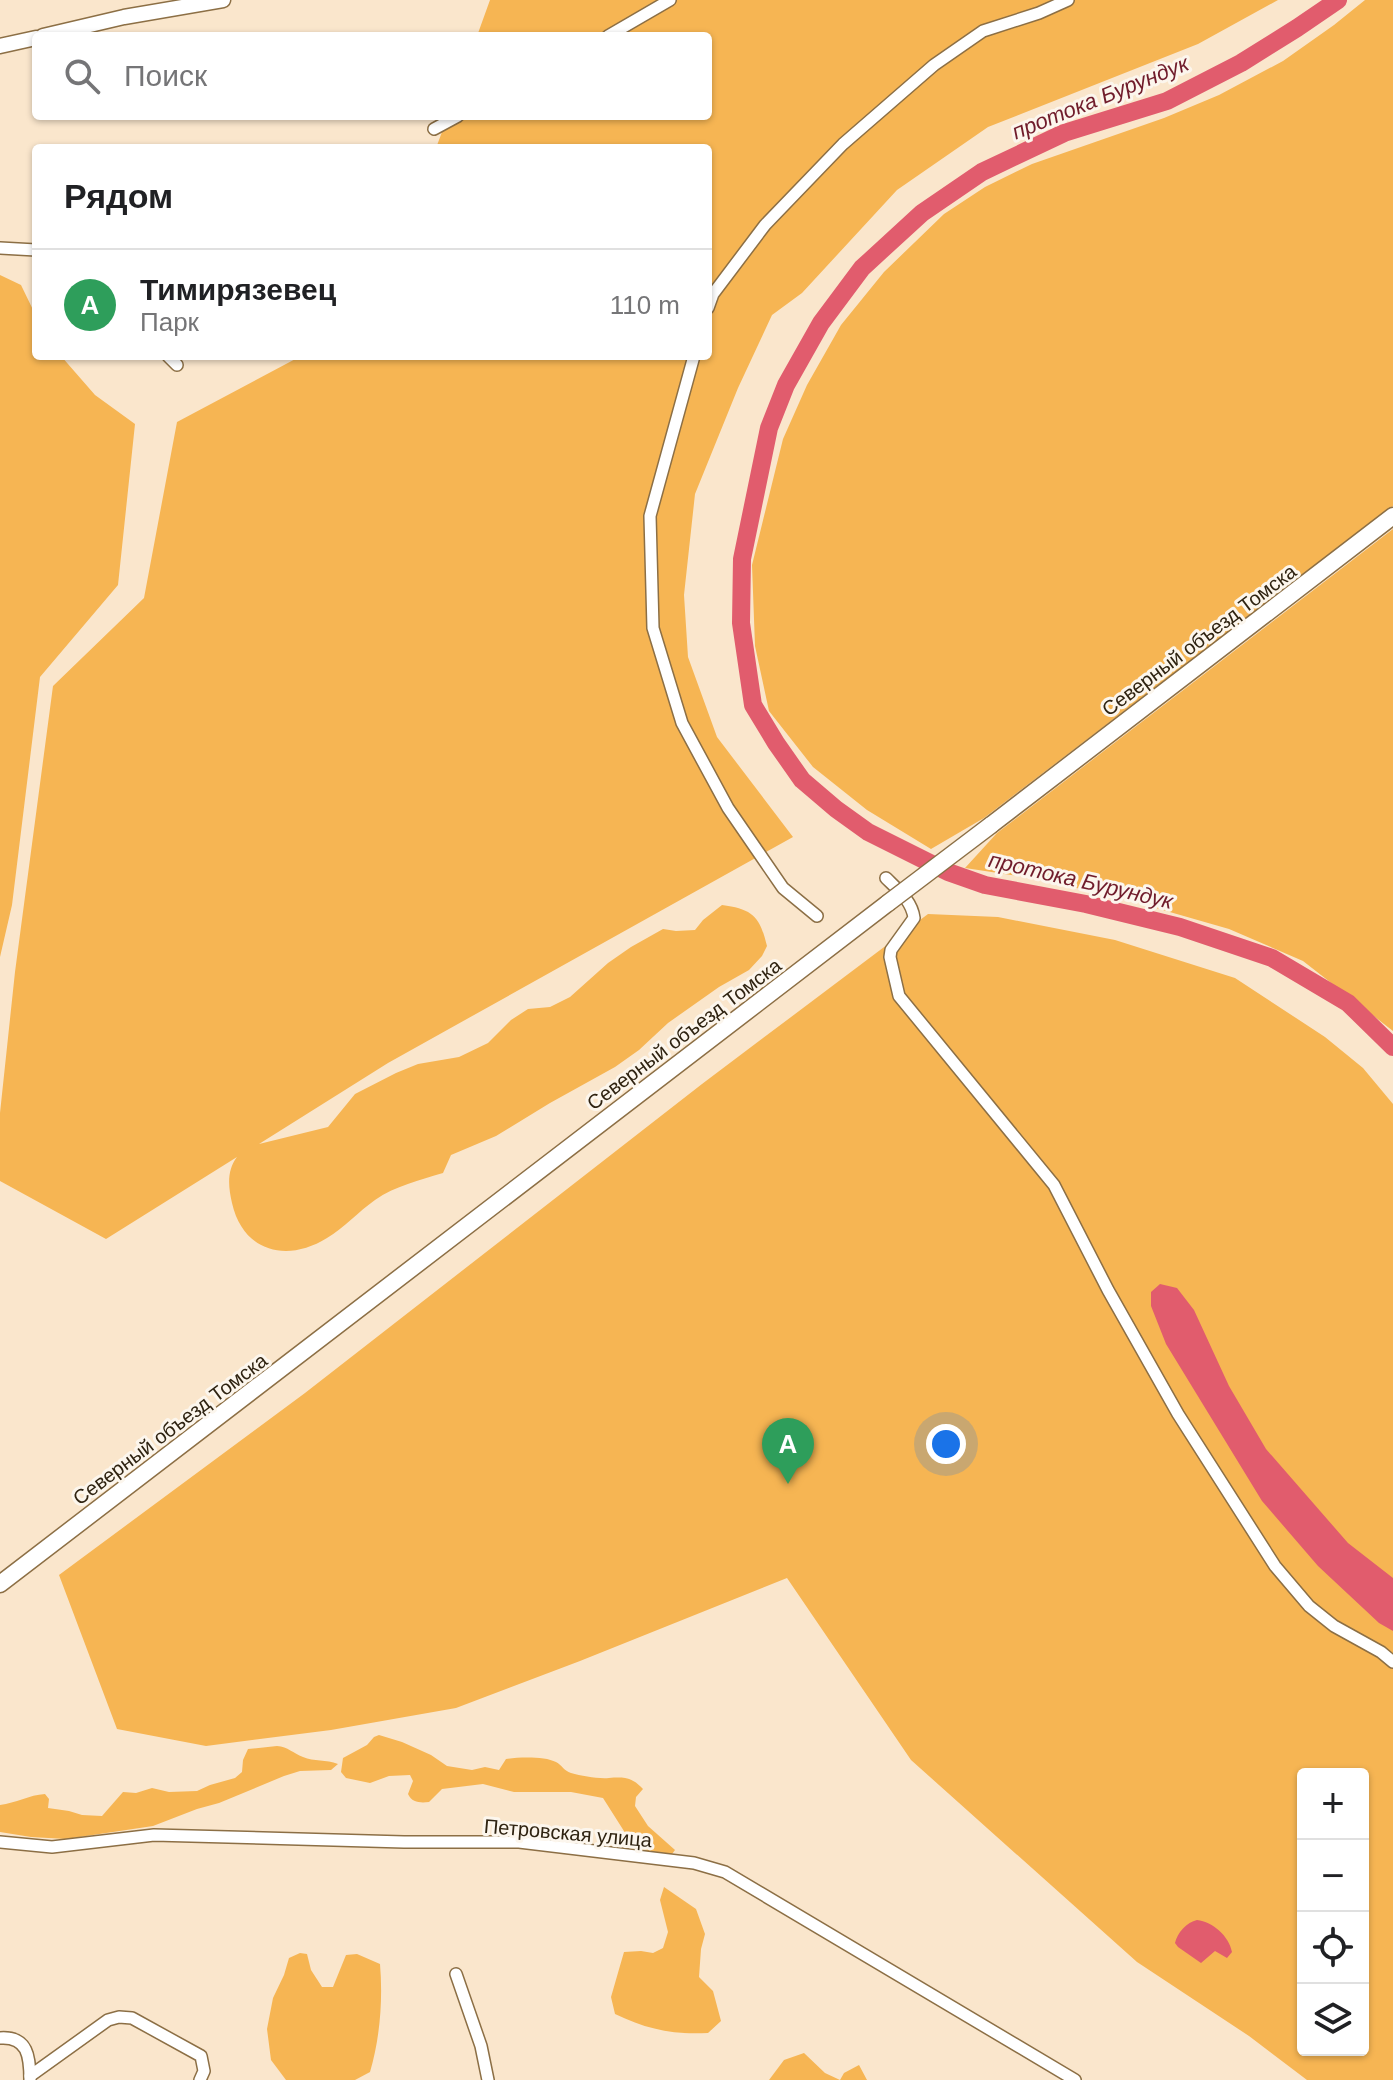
<!DOCTYPE html>
<html lang="ru">
<meta charset="utf-8">
<style>
:root{--surface:#fff;--page:#f6f6f6;--text:#202124;--muted:#757577;--line:#e0e0e0;--accent:#d93025}
body{margin:0;font-family:Arial,sans-serif;background:var(--page);color:var(--text)}
.controls{position:absolute;right:24px;bottom:24px;display:grid;overflow:hidden;border-radius:8px;box-shadow:0 2px 6px #0004}
.controls button{width:72px;height:72px;display:grid;place-items:center;padding:0;border:0;border-bottom:2px solid var(--line);background:var(--surface);color:var(--text);font:40px sans-serif}
.you{position:absolute;left:946px;top:1444px;width:28px;height:28px;margin:-20px;border:6px solid #fff;border-radius:50%;background:#1a73e8;box-shadow:0 0 0 12px #1a73e833}
.badge{display:grid;place-items:center;width:52px;height:52px;border-radius:50%;background:var(--accent);color:#fff;font-size:26px;font-weight:700}
.pin{position:absolute;translate:-50% -66px;filter:drop-shadow(0 2px 4px #0008)}
.pin::after{content:'';position:absolute;top:42px;width:28px;height:24px;background:inherit;clip-path:polygon(0 0,100% 0,50% 100%)}
.list{margin:0;padding:0;list-style:none}
h2{display:flex;justify-content:space-between;align-items:center;height:104px;margin:0;padding:0 32px;font-size:34px}
h2 small{font-size:26px;font-weight:400;color:var(--muted)}
.list li{display:grid;grid-template-columns:52px 1fr auto;gap:24px;align-items:center;box-sizing:border-box;height:112px;padding:0 32px;border-top:2px solid var(--line)}
.list b{display:block;font-size:30px;white-space:nowrap}
.list p{margin:0;font-size:26px;white-space:nowrap;color:var(--muted)}
.list em{font-size:26px;font-style:normal;color:var(--muted)}
.icon{flex:none;width:44px;height:44px;fill:none;stroke:currentColor;stroke-width:2;stroke-linecap:round;stroke-linejoin:round}
.map{position:relative;flex:none;width:1393px;height:2080px;overflow:hidden}
.search{position:absolute;background:var(--surface);box-shadow:0 2px 6px #0004;left:32px;top:32px;width:680px;height:88px;display:flex;align-items:center;gap:20px;box-sizing:border-box;padding:0 28px;border-radius:8px;color:var(--muted);font-size:30px}
.panel{position:absolute;background:var(--surface);box-shadow:0 2px 6px #0004;left:32px;top:144px;width:680px;height:216px;border-radius:8px}
.map>svg:first-child{display:block}
.green{fill:#f6b553;fill-rule:evenodd}
.water{fill:#e15c6d}
.lines{fill:none;stroke-linecap:round;stroke-linejoin:round}
.river{stroke:#e15c6d;stroke-width:18}
.minor-casing{stroke:#8c6f45;stroke-width:14}
.tertiary-casing{stroke:#8c6f45;stroke-width:17}
.primary-casing{stroke:#8c6f45;stroke-width:19}
.minor{stroke:#fff;stroke-width:11}
.tertiary{stroke:#fff;stroke-width:14}
.primary{stroke:#fff;stroke-width:16}
.primary-bridge-casing{stroke:#8c6f45;stroke-width:19;stroke-linecap:butt}
.primary-bridge{stroke:#fff;stroke-width:16}
.labels{text-anchor:middle;stroke-width:6;stroke-linejoin:round;paint-order:stroke}
.street-label{font-size:20px;fill:#2f2311;stroke:#fcf6ed}
.water-label{font-size:22px;font-style:italic;fill:#701c2b;stroke:#fcf6ed}
</style>
<div class="map">
<svg width="1393" height="2080" viewBox="0 0 1393 2080">
<rect width="100%" height="100%" fill="#fae6cc"/>
<g class="green">
<path d="M 490,0 L 1278,0 L 1198,44 L 988,127 L 897,190 L 802,293 L 772,315 L 738,388 L 695,494 L 684,595 L 688,657 L 717,737 L 793,837 L 388,1063 L 259,1144 L 328,1127 L 355,1094 L 396,1073 L 418,1064 L 459,1057 L 488,1043 L 511,1020 L 528,1009 L 550,1007 L 570,997 L 608,963 L 631,947 L 663,929 L 676,931 L 695,930 L 703,920 L 722,905 C 753,909 760,917 767,946 L 762,956 L 749,970 L 719,987 L 668,1023 L 639,1050 L 615,1067 L 550,1103 L 496,1136 L 451,1155 L 443,1173 C 420,1180 395,1186 375,1200 C 358,1212 344,1228 327,1238 C 287,1263 243,1252 232,1203 C 228,1186 227,1170 237,1157 L 106,1239 L 0,1181 L 0,1113 L 15,972 L 53,686 L 144,598 L 177,422 L 301,356 L 708,356 L 708,148 L 436,148 L 448,116 L 708,116 L 708,36 L 477,36 Z"/>
<path d="M 1365,0 L 1393,0 L 1393,506 L 984,818 L 931,849 L 867,810 L 813,767 L 769,711 L 755,646 L 752,565 L 783,439 L 807,385 L 841,325 L 884,272 L 944,214 L 985,187 L 1032,164 L 1164,118 L 1219,95 L 1283,61 L 1334,25 Z"/>
<path d="M 0,275 L 21,285 L 36,316 L 36,356 L 61,356 L 95,395 L 135,424 L 118,585 L 40,677 L 12,905 L 0,957 Z"/>
<path d="M 1393,529 L 1393,1031 L 1303,961 L 1229,929 L 1135,902 L 1039,879 L 965,868 L 997,833 Z"/>
<path d="M 928,914 L 998,917 L 1115,940 L 1235,978 L 1325,1037 L 1363,1068 L 1393,1104 L 1393,2080 L 1307,2080 L 1249,2036 L 1137,1962 L 911,1760 L 787,1578 L 580,1661 L 456,1708 L 331,1730 L 206,1746 L 117,1729 L 59,1575 L 305,1393 L 702,1084 ZM 1303,1774 L 1363,1774 L 1363,2050 L 1303,2050 Z"/>
<path d="M 379,1735 L 402,1742 L 431,1755 L 447,1766 L 472,1770 L 485,1767 L 499,1770 L 506,1759 C 518,1757 545,1756 556,1762 C 562,1765 564,1771 571,1773 C 582,1776 598,1779 609,1778 C 624,1777 632,1777 643,1789 L 636,1797 L 635,1806 L 648,1826 L 675,1850 L 672,1854 L 647,1853 L 636,1850 L 603,1798 L 571,1792 L 514,1792 L 483,1784 L 442,1789 L 429,1802 C 421,1803 412,1803 408,1794 L 413,1781 L 410,1775 L 389,1776 L 370,1783 L 346,1778 L 341,1772 L 343,1758 L 367,1745 L 374,1737 Z"/>
<path d="M 277,1746 C 288,1747 293,1753 303,1757 C 314,1762 326,1759 338,1764 L 331,1770 L 300,1771 L 284,1776 L 219,1803 L 197,1809 L 153,1826 L 66,1839 L 31,1837 L 0,1832 L 0,1805 C 16,1803 29,1795 45,1794 L 49,1799 L 48,1808 L 69,1811 L 82,1815 L 102,1816 L 123,1792 L 136,1793 L 152,1788 L 169,1792 L 197,1791 L 210,1785 L 235,1778 L 242,1772 L 243,1760 L 248,1749 Z"/>
<path d="M 664,1887 L 696,1909 L 705,1934 L 701,1949 L 699,1977 L 713,1991 L 721,2021 L 708,2033 C 673,2035 646,2029 615,2014 L 611,1997 L 624,1952 L 641,1951 L 653,1953 L 663,1948 L 668,1932 L 660,1900 Z"/>
<path d="M 300,1953 L 307,1954 L 311,1970 L 322,1987 L 333,1987 L 346,1955 L 357,1954 L 380,1964 C 383,2000 380,2038 370,2072 L 355,2080 L 286,2080 L 271,2060 L 267,2029 L 273,1998 L 284,1975 L 289,1958 Z"/>
<path d="M 804,2053 L 825,2073 L 840,2080 L 844,2073 L 859,2065 L 867,2080 L 769,2080 L 784,2060 Z"/>
</g>
<g class="water">
<path d="M 1160,1284 L 1177,1288 L 1194,1310 L 1229,1386 L 1266,1449 L 1348,1543 L 1393,1578 L 1393,1631 L 1379,1623 L 1318,1566 L 1262,1501 L 1166,1344 L 1151,1306 L 1151,1292 Z"/>
<path d="M 1197,1920 C 1213,1922 1229,1936 1232,1952 L 1227,1958 L 1215,1951 L 1201,1963 L 1178,1947 L 1175,1943 C 1177,1933 1187,1922 1197,1920 Z"/>
</g>
<g class="lines">
<path class="river" d="M 1338,0 L 1297,28 L 1241,63 L 1167,101 L 1064,133 L 982,172 L 922,213 L 862,268 L 821,323 L 786,385 L 769,428 L 742,559 L 741,623 L 753,705 L 776,743 L 802,780 L 836,809 L 868,832 L 948,872 L 985,885 L 1086,904 L 1180,927 L 1272,958 L 1348,1003 L 1393,1047"/>
<g class="minor-casing">
<g id="minor">
<path d="M 608,36 L 670,0"/>
<path d="M 434,129 L 458,116"/>
<path d="M 0,248 L 36,250"/>
<path d="M 708,308 L 713,294 L 765,225 L 843,144 L 934,65 L 983,31 L 1039,13 L 1068,0"/>
<path d="M 168,356 L 177,365"/>
<path d="M 694,356 L 650,516 L 653,628 L 682,723 L 728,808 L 783,888 L 817,916"/>
<path d="M 886,878 C 898,890 912,901 914,918 L 891,950 L 890,957 L 899,996 L 1054,1185 L 1108,1290 L 1178,1414 L 1275,1566 L 1309,1606 L 1334,1626 L 1381,1652 L 1393,1662"/>
<path d="M 0,1842 L 52,1847 L 154,1835 L 404,1842 L 519,1842 L 694,1863 L 725,1872 L 1075,2080"/>
<path d="M 456,1974 L 481,2046 L 488,2080"/>
<path d="M 0,2038 C 28,2036 30,2057 30,2080"/>
<path d="M 30,2076 L 108,2020 L 119,2017 L 132,2018 L 201,2056 L 204,2071 L 200,2080"/>
</g>
</g>
<g class="tertiary-casing">
<g id="tertiary">
<path d="M 43,36 L 124,17 L 223,0"/>
<path d="M 0,46 L 36,38"/>
</g>
</g>
<g class="primary-casing">
<g id="primary">
<path d="M 991,825 L 1393,516"/>
<path d="M 0,1584 L 888,903"/>
</g>
</g>
<use href="#minor" class="minor"/>
<use href="#tertiary" class="tertiary"/>
<use href="#primary" class="primary"/>
<g class="primary-bridge-casing">
<path id="primary-bridge" d="M 888,903 L 991,825"/>
</g>
<use href="#primary-bridge" class="primary-bridge"/>
</g>
<g class="labels">
<g class="street-label">
<text transform="translate(1199 640) rotate(-37)" y="7">Северный объезд Томска</text>
<text transform="translate(684 1034) rotate(-37)" y="7">Северный объезд Томска</text>
<text transform="translate(170 1429) rotate(-37)" y="7">Северный объезд Томска</text>
<text transform="translate(568 1833) rotate(5)" y="7">Петровская улица</text>
</g>
<g class="water-label">
<text transform="translate(1100 97) rotate(-22)" y="8">протока Бурундук</text>
<text transform="translate(1081 880) rotate(13)" y="8">протока Бурундук</text>
</g>
</g>
</svg>
<div class="controls">
<button>+</button>
<button>−</button>
<button><svg class="icon" aria-label="locate" viewBox="0 0 24 24"><circle cx="12" cy="12" r="6"/><path d="M12 2v4M12 18v4M2 12h4M18 12h4"/></svg></button>
<button><svg class="icon" aria-label="layers" viewBox="0 0 24 24"><path d="M12 4l9 5-9 5-9-5zM3 14l9 5 9-5"/></svg></button>
</div>
<div class="you"></div>
<div class="pin badge" style="left:788px;top:1484px;background:#2e9e5b">A</div>
<div class="search"><svg class="icon" aria-label="search" viewBox="0 0 24 24"><circle cx="10" cy="10" r="6"/><path d="M15 15l6 6"/></svg>Поиск</div>
<section class="panel">
<h2>Рядом<small></small></h2>
<ul class="list">
<li><span class="badge" style="background:#2e9e5b">A</span><div><b>Тимирязевец</b><p>Парк</p></div><em>110 m</em></li>
</ul>
</section>
</div>
